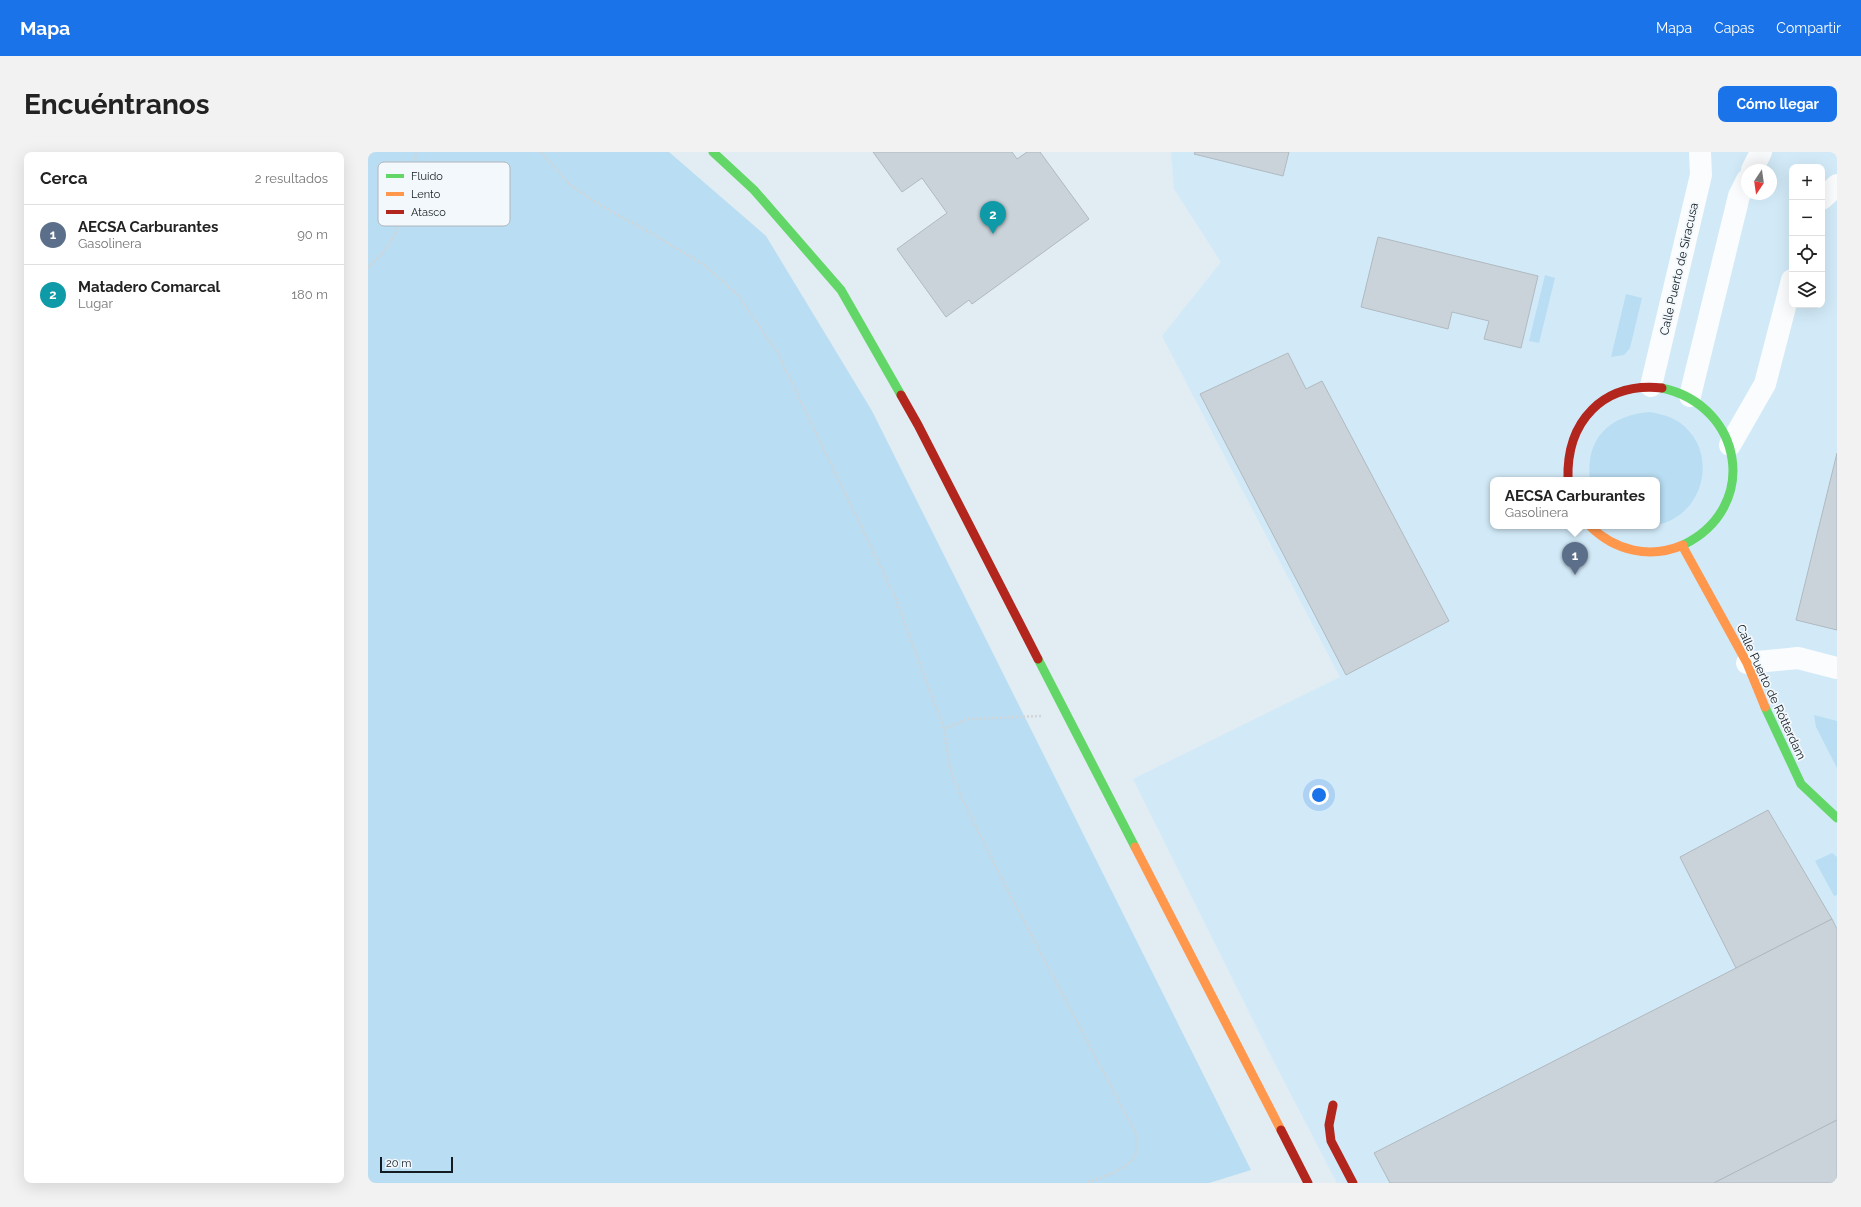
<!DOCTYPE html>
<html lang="es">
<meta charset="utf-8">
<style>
:root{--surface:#fff;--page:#f2f2f2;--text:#222;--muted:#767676;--line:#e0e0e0;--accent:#1a73e8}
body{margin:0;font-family:Raleway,sans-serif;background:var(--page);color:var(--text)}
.controls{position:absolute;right:12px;top:12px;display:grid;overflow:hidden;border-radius:8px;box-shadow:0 4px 16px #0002}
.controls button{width:36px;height:36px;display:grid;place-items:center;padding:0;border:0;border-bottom:1px solid var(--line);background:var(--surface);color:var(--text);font:20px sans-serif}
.compass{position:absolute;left:1373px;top:12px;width:36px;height:36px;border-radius:50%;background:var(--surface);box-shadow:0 4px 16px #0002;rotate:193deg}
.scale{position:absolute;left:12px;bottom:10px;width:73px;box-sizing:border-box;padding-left:4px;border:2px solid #121c22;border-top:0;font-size:11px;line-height:14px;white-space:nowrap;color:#121c22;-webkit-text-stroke:3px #f3f8fc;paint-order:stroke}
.you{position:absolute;left:951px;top:643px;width:14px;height:14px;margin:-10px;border:3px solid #fff;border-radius:50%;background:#1a73e8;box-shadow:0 0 0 6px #1a73e833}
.badge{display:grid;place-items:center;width:26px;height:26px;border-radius:50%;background:var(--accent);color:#fff;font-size:13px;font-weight:700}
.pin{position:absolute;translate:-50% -33px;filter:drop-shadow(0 1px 2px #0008)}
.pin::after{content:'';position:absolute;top:21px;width:14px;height:12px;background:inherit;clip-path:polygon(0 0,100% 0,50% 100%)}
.popup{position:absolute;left:1122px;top:325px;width:170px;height:52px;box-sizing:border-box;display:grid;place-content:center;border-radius:8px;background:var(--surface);filter:drop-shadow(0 1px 3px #0005);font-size:13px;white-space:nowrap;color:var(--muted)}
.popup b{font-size:15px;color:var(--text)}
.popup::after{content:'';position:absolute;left:50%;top:100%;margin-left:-8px;border:8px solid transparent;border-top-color:var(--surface)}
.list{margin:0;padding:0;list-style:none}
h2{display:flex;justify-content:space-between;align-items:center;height:52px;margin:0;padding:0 16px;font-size:17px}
h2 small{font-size:13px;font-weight:400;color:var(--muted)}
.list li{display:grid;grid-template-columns:26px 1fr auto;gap:12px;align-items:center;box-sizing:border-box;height:60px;padding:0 16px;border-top:1px solid var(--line)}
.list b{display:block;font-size:15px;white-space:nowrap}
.list p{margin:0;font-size:13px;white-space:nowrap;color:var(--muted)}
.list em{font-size:13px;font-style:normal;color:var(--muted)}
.icon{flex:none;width:22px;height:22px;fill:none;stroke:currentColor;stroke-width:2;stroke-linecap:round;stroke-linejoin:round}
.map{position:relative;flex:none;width:1469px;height:1031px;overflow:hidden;border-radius:8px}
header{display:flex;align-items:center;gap:24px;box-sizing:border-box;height:56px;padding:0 20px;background:var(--accent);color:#fff}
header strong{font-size:19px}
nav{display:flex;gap:22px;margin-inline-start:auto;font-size:14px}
.intro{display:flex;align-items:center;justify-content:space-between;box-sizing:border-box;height:96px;padding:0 24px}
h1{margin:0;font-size:28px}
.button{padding:10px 18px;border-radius:8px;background:var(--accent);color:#fff;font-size:14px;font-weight:700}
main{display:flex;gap:24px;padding:0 24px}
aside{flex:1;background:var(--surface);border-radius:8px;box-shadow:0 4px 16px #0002}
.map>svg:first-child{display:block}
.built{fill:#d2eaf8;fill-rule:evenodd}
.green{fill:#b9ddf2}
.building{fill:#c9d3d9;stroke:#b0b9bf}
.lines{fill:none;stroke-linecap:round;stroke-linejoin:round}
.path{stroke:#d1d5d7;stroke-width:2.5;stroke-dasharray:2 2;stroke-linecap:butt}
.street{stroke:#fafcfd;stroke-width:22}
.fast{stroke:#63d668;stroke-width:9}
.slow{stroke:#ff974d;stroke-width:9}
.jam{stroke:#b3261e;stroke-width:9}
.labels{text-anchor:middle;stroke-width:3.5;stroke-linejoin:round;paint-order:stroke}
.street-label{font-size:12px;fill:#121c22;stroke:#f3f8fc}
.key{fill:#f3f8fc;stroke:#b0b6bb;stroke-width:1}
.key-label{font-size:11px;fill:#121c22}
</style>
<header>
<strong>Mapa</strong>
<nav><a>Mapa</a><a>Capas</a><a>Compartir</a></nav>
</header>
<div class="intro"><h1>Encuéntranos</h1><a class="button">Cómo llegar</a></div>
<main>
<aside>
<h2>Cerca<small>2 resultados</small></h2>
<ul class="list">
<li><span class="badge" style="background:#5c6f8a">1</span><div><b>AECSA Carburantes</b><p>Gasolinera</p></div><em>90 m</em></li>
<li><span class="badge" style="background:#0f9aa8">2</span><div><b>Matadero Comarcal</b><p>Lugar</p></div><em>180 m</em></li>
</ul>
</aside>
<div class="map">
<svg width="1469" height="1031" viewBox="0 0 1469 1031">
<rect width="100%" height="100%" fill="#e1ecf3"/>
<path class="built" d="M 803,0 L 1469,0 L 1469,1031 L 969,1031 L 901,900 L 765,627 L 972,525 L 794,184 L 853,110 L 806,37 ZM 1424,15 L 1454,15 L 1454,153 L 1424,153 ZM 1379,18 L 1403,18 L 1403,42 L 1379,42 ZM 1125,328 L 1289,328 L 1289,374 L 1125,374 Z"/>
<g class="green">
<path d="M 0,0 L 301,0 L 398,84 L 504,259 L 883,1018 L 841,1031 L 0,1031 Z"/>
<path d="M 1177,123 L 1187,126 L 1171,191 L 1161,189 Z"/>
<path d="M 1258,142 L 1274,146 L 1262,196 L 1256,203 L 1243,205 Z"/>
<path d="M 1282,260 C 1292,262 1302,264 1311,270 C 1352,299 1337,363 1289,373 L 1289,328 L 1222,328 C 1217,286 1242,263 1282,260 Z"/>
<path d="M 1446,563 L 1469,569 L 1469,616 L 1448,575 Z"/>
<path d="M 1464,701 L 1469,705 L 1469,743 L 1466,744 L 1447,709 Z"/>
</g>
<g class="building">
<path d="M 505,0 L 644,0 L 649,7 L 659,0 L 672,0 L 721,67 L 604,152 L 601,148 L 578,165 L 529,97 L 579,61 L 554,26 L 534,40 Z"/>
<path d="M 827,0 L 921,0 L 915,24 L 826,2 Z"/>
<path d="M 1010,85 L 1170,124 L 1153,196 L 1116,187 L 1121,169 L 1084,160 L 1080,177 L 993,155 Z"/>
<path d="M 920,201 L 938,237 L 954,229 L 1081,469 L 978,523 L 832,242 Z"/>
<path d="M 1469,301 L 1469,478 L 1428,468 Z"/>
<path d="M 1400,658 L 1464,767 L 1368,816 L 1312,705 Z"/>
<path d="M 1464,767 L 1469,777 L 1469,968 L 1346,1031 L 1022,1031 L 1006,1001 Z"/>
<path d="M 1469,968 L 1469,1031 L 1346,1031 Z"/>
</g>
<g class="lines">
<g class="path">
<path d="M 173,0 L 202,33 L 232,53 L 288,84 L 336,113 L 370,143 L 409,200 L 528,447 L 576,577"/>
<path d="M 0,116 C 6,109 14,103 19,95 C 38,68 44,32 48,0"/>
<path d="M 673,564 L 600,567 L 576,577 L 582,617 L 593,644 L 637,733 L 768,982 C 768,987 770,996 768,1001 C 760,1019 735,1024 718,1031"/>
</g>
<g class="street">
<path d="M 1384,18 L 1393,0"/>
<path d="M 1454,47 L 1469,33"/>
<path d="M 1283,234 L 1333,23 L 1332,0"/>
<path d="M 1322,244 L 1371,44 L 1379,28"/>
<path d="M 1362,293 L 1397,232 L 1424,128"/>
<path d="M 1379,511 L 1430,506 L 1469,516"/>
</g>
<g class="fast">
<path d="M 345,0 L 386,38 L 473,138 L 533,243"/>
<path d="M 1294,236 C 1376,254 1392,356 1315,393"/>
<path d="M 670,507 L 767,695"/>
<path d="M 1397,555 L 1433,632 L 1469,666"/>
</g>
<g class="slow">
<path d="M 1222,374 C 1247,399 1282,407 1315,393"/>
<path d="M 1315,395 L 1379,511 L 1397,555"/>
<path d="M 767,695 L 913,978"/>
</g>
<g class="jam">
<path d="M 533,243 L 550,273 L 670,507"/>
<path d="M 1200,328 C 1198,269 1235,230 1294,236"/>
<path d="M 965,953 L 961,973 L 963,989 L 985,1031"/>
<path d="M 913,978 L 940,1031"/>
</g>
</g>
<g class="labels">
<g class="street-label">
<text transform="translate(1311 117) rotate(-77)" y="4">Calle Puerto de Siracusa</text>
<text transform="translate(1403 540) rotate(65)" y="4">Calle Puerto de Rótterdam</text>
</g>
</g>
<rect x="10" y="10" width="132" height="64" rx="6" class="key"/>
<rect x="18" y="22" width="18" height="4" fill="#63d668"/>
<rect x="18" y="40" width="18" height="4" fill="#ff974d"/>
<rect x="18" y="58" width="18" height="4" fill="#b3261e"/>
<g class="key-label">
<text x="43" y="28">Fluido</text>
<text x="43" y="46">Lento</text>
<text x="43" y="64">Atasco</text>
</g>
</svg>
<div class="controls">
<button>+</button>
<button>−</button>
<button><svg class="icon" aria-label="locate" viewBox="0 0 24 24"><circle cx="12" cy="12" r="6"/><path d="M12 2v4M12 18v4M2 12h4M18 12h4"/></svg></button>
<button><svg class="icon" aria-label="layers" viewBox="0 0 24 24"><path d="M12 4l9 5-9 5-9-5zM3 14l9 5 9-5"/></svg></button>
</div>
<svg class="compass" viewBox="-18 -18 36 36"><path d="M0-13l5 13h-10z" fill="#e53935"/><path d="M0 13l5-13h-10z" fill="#767676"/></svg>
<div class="scale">20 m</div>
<div class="you"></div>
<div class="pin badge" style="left:1207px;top:423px;background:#5c6f8a">1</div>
<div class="popup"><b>AECSA Carburantes</b>Gasolinera</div>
<div class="pin badge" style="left:625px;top:82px;background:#0f9aa8">2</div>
</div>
</main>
